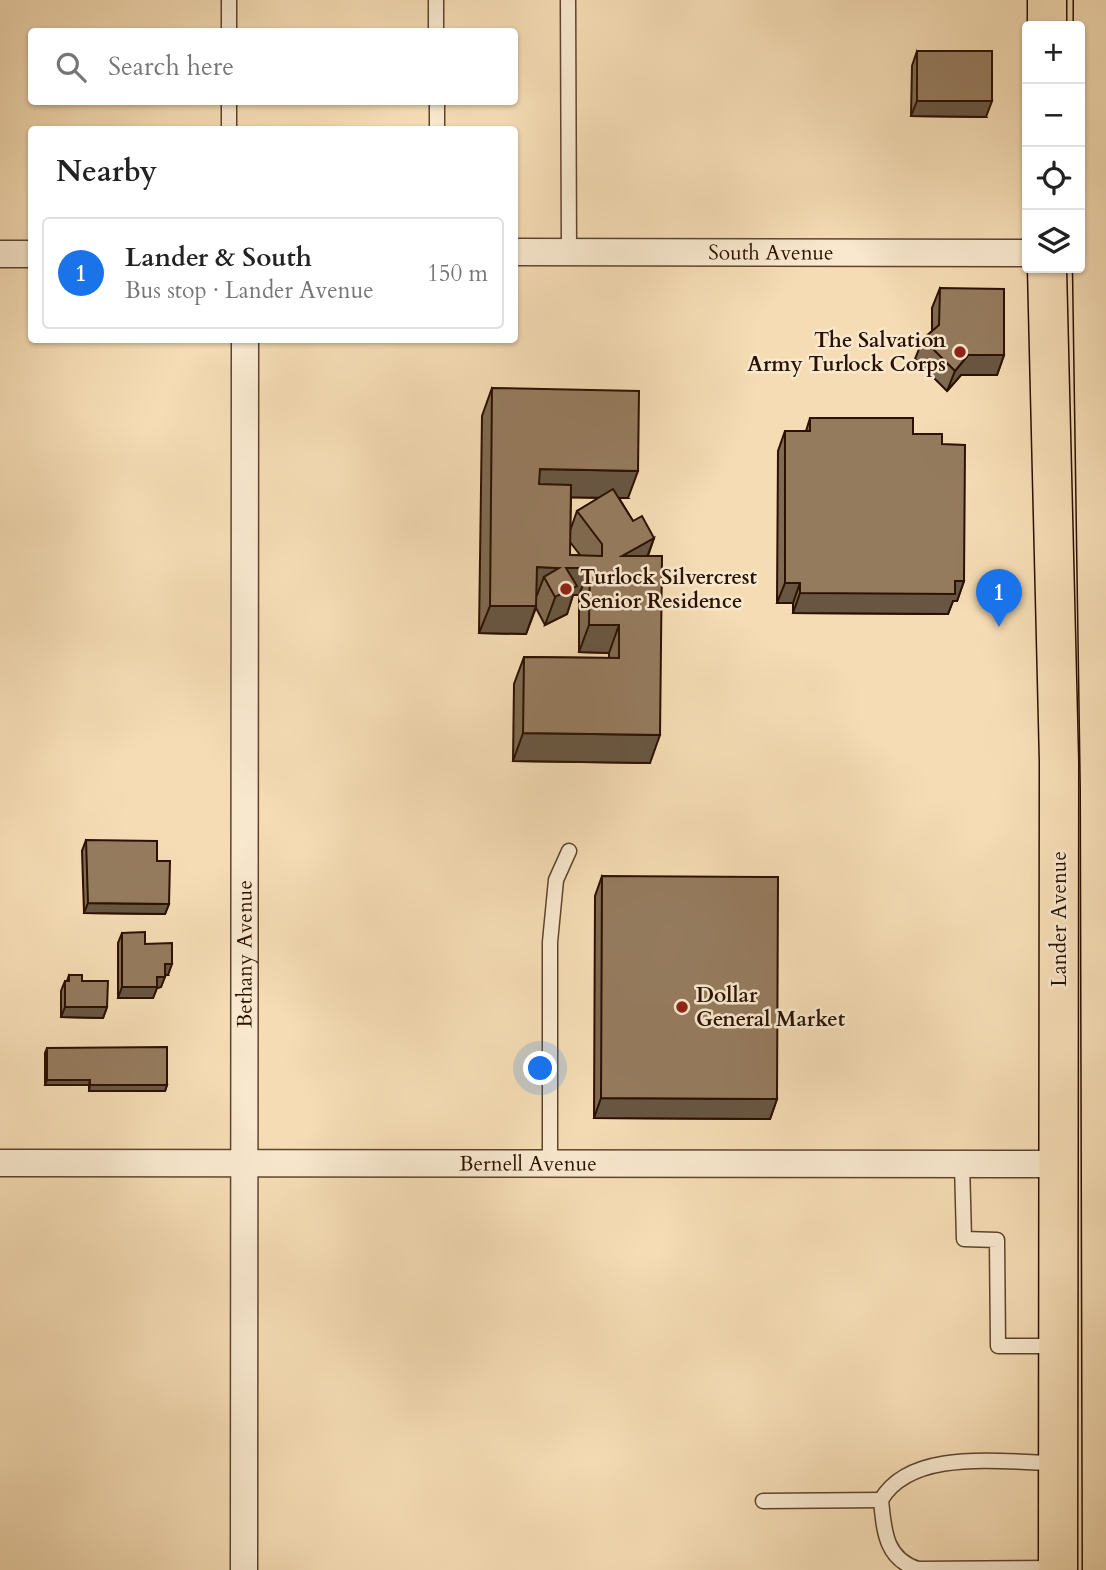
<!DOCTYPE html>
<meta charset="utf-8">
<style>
:root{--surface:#fff;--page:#f6f6f6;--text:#222;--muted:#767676;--line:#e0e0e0;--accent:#1a73e8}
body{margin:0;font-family:Cardo,serif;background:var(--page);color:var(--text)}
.controls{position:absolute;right:21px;top:21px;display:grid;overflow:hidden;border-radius:7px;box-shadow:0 2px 5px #0004}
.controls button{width:63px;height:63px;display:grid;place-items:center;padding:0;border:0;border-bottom:2px solid var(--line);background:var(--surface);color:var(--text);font:35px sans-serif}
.you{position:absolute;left:541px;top:1069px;width:24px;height:24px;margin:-18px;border:5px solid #fff;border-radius:50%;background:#1a73e8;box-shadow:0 0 0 10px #1a73e833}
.badge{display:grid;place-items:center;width:46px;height:46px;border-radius:50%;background:var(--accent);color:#fff;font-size:23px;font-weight:700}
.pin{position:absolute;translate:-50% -58px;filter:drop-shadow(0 2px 4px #0008)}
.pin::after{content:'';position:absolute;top:37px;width:24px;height:21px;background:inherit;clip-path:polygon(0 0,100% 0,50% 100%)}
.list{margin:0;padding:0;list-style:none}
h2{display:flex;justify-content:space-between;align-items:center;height:91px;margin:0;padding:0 28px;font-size:30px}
h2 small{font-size:23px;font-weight:400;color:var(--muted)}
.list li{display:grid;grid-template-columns:46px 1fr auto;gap:21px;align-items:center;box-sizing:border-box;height:112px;margin:0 14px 14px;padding:0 14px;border:2px solid var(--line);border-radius:7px}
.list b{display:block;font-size:26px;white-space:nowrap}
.list p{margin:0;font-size:23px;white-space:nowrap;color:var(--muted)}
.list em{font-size:23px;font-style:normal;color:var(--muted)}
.icon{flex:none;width:38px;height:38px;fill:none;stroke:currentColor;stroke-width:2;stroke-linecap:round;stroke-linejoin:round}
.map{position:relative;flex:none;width:1106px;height:1570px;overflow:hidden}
.search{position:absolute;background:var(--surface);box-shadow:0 2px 5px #0004;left:28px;top:28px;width:490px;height:77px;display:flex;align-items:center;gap:18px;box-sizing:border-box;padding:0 24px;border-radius:7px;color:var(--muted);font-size:26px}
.panel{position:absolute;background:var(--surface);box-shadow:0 2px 5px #0004;left:28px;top:126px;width:490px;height:217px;border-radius:7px}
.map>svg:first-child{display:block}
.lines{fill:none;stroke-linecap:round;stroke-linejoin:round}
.service-casing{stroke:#5e442d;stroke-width:17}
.minor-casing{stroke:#5e442d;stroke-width:29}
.primary-casing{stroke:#2c1100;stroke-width:41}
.service{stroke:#f8e8ce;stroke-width:14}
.minor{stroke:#f8e8ce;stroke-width:26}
.primary{stroke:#f5dcb4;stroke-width:38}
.wall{fill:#806a51;stroke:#2c1100;stroke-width:2;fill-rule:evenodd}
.shaded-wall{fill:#685642;stroke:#2c1100;stroke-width:2}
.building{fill:#957b5e;stroke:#2c1100;stroke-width:2}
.poi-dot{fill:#8f2418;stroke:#f8e8ce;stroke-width:2.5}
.labels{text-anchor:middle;stroke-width:5;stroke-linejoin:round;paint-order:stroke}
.street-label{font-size:21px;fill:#2c1100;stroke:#f8e8ce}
.poi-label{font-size:21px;font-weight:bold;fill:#2c1100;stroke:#f8e8ce;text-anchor:start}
</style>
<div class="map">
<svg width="1106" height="1570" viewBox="0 0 1106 1570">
<rect width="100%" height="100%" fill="#f5dcb4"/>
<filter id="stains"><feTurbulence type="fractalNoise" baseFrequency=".00286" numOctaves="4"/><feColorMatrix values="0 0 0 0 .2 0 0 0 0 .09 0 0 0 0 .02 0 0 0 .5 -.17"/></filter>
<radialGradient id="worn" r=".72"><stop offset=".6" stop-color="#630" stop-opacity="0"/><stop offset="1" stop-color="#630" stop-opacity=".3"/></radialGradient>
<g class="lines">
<g class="service-casing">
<g id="service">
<path d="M 436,0 L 436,32"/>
<path d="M 568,0 L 569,252"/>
<path d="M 229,32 L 229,0"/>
<path d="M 437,102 L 437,130"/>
<path d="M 229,130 L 229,102"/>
<path d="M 550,1163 L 550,942 L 556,880 L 569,851"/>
<path d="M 962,1163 L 964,1239 L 997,1240 L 998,1346 L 1058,1346"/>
<path d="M 763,1501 L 881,1500"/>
<path d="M 1057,1568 L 918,1569 C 885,1559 884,1530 881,1500 C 912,1447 1005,1463 1057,1463"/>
</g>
</g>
<g class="minor-casing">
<g id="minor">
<path id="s1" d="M 514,252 L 1027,253"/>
<path d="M 0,254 L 32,254"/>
<path id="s2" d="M 0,1163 L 1057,1164"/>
<path id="s3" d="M 244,1570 L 245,340"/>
</g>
</g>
<g class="primary-casing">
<g id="primary">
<path d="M 1047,0 L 1047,26"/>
<path d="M 1093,0 L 1092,254 L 1100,791 L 1102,1570"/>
<path d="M 1047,268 L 1059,762 L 1058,1570"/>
</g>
</g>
<use href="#service" class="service"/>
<use href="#minor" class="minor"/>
<use href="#primary" class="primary"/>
</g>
<g class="wall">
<path d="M 917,51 L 986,117 L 911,116 L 912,66 Z"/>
<path d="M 940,288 L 1004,355 L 997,375 L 961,375 L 947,391 L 915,359 L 923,339 L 932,331 L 932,308 Z"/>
<path d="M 492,388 L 628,498 L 619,498 L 633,521 L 654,538 L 648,556 L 650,763 L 513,761 L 514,684 L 524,657 L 609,658 L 609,653 L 579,652 L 579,595 L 573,595 L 567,614 L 545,625 L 536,608 L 526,634 L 479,633 L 482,416 ZM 571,497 L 599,498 L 577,511 L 570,531 ZM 570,542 L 580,555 L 570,555 Z"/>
<path d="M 810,418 L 913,434 L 942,444 L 964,581 L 957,601 L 953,601 L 948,614 L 793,613 L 793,603 L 777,603 L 778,451 L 785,431 L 806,431 Z"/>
<path d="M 86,840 L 157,861 L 169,904 L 165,914 L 84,913 L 82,851 Z"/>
<path d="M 602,876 L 777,1099 L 770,1119 L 594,1118 L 595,896 Z"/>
<path d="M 122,933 L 145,944 L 168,975 L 165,975 L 161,987 L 157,988 L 153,998 L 118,998 L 118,943 Z"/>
<path d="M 69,975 L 82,981 L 107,1007 L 103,1018 L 61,1017 L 61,991 L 65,981 L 67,981 Z"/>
<path d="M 47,1048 L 167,1085 L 165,1091 L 89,1091 L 89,1085 L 45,1085 L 45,1053 Z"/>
</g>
<g class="shaded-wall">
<path d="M 917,101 L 992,101 L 986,117 L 911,116 Z"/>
<path d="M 968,355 L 1004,355 L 997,375 L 961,375 L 947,391 L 955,371 Z"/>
<path d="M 540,469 L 638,471 L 628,498 L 530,497 Z"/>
<path d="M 654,538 L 644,565 L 622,556 Z"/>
<path d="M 537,567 L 559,568 L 544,577 L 537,595 L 527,595 Z"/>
<path d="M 566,568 L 590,568 L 579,595 L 573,595 L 567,614 L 545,625 Z"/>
<path d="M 955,581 L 964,581 L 957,601 L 953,601 L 948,614 L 793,613 L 800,593 Z"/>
<path d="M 785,583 L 800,583 L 793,603 L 777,603 Z"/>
<path d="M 490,606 L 536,606 L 526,634 L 479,633 Z"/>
<path d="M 589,625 L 619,625 L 609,653 L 579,652 Z"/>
<path d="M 523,733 L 660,735 L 650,763 L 513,761 Z"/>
<path d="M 88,903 L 169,904 L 165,914 L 84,913 Z"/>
<path d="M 165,964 L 172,964 L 168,975 L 161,975 Z"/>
<path d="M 157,977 L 165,977 L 161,987 L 157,988 L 153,998 L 118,998 L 122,987 Z"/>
<path d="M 65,1007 L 107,1007 L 103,1018 L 61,1017 Z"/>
<path d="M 47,1080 L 90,1080 L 89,1085 L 45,1085 Z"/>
<path d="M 90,1085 L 167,1085 L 165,1091 L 89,1091 Z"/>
<path d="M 601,1098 L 777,1099 L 770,1119 L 594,1118 Z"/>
</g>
<g class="building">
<rect x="917" y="51" width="75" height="50"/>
<path d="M 940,288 L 1004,289 L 1004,355 L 968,355 L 955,371 L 923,339 L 939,325 Z"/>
<path d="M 492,388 L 639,391 L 638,471 L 540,469 L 539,484 L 571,485 L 570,555 L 602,556 L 602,544 L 577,511 L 613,489 L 633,521 L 642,516 L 654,538 L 622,556 L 662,556 L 660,735 L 523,733 L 524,657 L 619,658 L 619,625 L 589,625 L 590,568 L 566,568 L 577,586 L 555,597 L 544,577 L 559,568 L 537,567 L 536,606 L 490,606 Z"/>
<path d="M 810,418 L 913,418 L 913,434 L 942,434 L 942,444 L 965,445 L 964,581 L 955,581 L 955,594 L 800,593 L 800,583 L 785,583 L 785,431 L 810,431 Z"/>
<path d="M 86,840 L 157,841 L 157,861 L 170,861 L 169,904 L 88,903 Z"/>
<path d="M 602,876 L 778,877 L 777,1099 L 601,1098 Z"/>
<path d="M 145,932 L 145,944 L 172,943 L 172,964 L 165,964 L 165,977 L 157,977 L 157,987 L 122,987 L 122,933 Z"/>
<path d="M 69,975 L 82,975 L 82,981 L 108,981 L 107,1007 L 65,1007 L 65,981 L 69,981 Z"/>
<path d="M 167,1047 L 167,1085 L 90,1085 L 90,1080 L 47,1080 L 47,1048 Z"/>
</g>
<g class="poi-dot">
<circle cx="960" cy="352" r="7"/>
<circle cx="566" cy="589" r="7"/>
<circle cx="682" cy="1007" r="7"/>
</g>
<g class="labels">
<g class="street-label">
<text dy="7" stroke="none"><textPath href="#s1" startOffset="257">South Avenue</textPath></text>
<text transform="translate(1059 919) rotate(-90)" y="7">Lander Avenue</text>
<text dy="7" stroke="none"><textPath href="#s3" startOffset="616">Bethany Avenue</textPath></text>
<text dy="7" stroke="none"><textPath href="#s2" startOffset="528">Bernell Avenue</textPath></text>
</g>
<g class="poi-label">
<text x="946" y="347" text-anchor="end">The Salvation<tspan x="946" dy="24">Army Turlock Corps</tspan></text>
<text x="580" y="584">Turlock Silvercrest<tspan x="580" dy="24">Senior Residence</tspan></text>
<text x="696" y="1002">Dollar<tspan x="696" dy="24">General Market</tspan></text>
</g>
</g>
<rect width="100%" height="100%" filter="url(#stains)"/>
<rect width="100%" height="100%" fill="url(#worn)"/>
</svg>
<div class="controls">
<button>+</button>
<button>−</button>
<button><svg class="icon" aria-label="locate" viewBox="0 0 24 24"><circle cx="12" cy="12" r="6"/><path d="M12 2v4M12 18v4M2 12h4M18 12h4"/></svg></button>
<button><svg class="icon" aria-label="layers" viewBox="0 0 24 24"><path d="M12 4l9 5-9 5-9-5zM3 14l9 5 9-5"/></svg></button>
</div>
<div class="you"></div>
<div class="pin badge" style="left:999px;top:627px">1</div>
<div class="search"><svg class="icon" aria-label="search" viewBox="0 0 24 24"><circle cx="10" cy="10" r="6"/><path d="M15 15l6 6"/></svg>Search here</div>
<section class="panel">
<h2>Nearby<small></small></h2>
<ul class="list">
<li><span class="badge">1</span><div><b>Lander &amp; South</b><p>Bus stop · Lander Avenue</p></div><em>150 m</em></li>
</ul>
</section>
</div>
